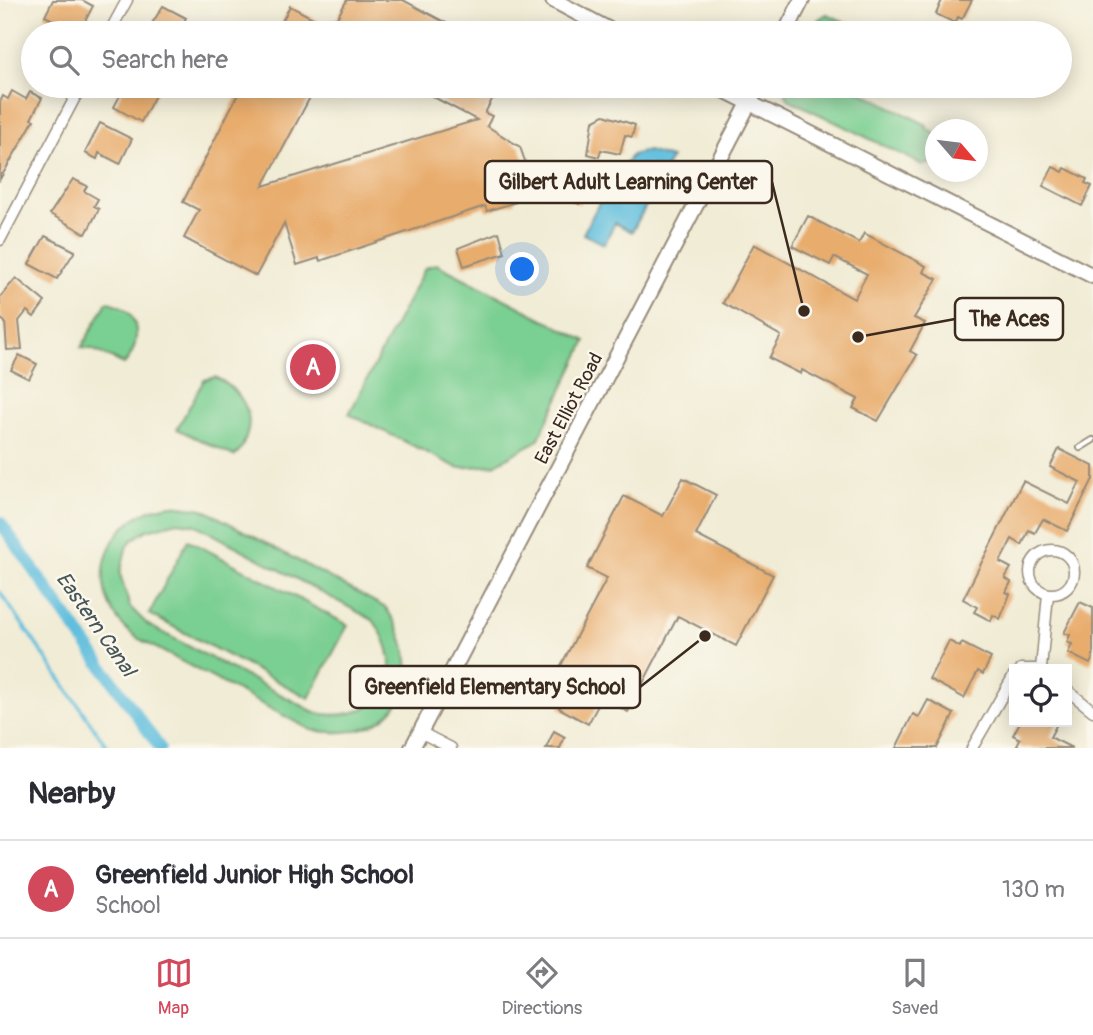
<!DOCTYPE html>
<style>
:root{--surface:#fff;--page:#f7f7f7;--text:#2b2b33;--muted:#7c7c81;--line:#e1e1e2;--accent:#d1495b}
body{margin:0;font-family:Pangolin,sans-serif;background:var(--page);color:var(--text)}
.controls{position:absolute;right:21px;bottom:21px;display:grid;overflow:hidden;border-radius:0px;box-shadow:0 4px 18px #0003}
.controls button{width:63px;height:63px;display:grid;place-items:center;padding:0;border:0;border-bottom:2px solid var(--line);background:var(--surface);color:var(--text);font:35px sans-serif}
.compass{position:absolute;left:925px;top:119px;width:63px;height:63px;border-radius:50%;background:var(--surface);box-shadow:0 4px 18px #0003;rotate:118deg}
.you{position:absolute;left:523px;top:270px;width:24px;height:24px;margin:-18px;border:5px solid #fff;border-radius:50%;background:#1a73e8;box-shadow:0 0 0 10px #1a73e833}
.badge{display:grid;place-items:center;width:46px;height:46px;border-radius:50%;background:var(--accent);color:#fff;font-size:23px;font-weight:700}
.pin{position:absolute;translate:-50% -50%;border:4px solid #fff;box-shadow:0 2px 7px #0006}
.list{margin:0;padding:0;list-style:none}
h2{display:flex;justify-content:space-between;align-items:center;height:91px;margin:0;padding:0 28px;font-size:30px}
h2 small{font-size:23px;font-weight:400;color:var(--muted)}
.list li{display:grid;grid-template-columns:46px 1fr auto;gap:21px;align-items:center;box-sizing:border-box;height:98px;padding:0 28px;border-top:2px solid var(--line)}
.list b{display:block;font-size:26px;white-space:nowrap}
.list p{margin:0;font-size:23px;white-space:nowrap;color:var(--muted)}
.list em{font-size:23px;font-style:normal;color:var(--muted)}
.icon{flex:none;width:38px;height:38px;fill:none;stroke:currentColor;stroke-width:2;stroke-linecap:round;stroke-linejoin:round}
.map{position:relative;flex:none;width:1093px;height:748px;overflow:hidden}
.search{position:absolute;background:var(--surface);box-shadow:0 4px 18px #0003;left:21px;right:21px;top:21px;height:77px;display:flex;align-items:center;gap:18px;box-sizing:border-box;padding:0 24px;border-radius:38px;color:var(--muted);font-size:26px}
.sheet{height:189px;background:var(--surface)}
nav{display:flex;justify-content:space-around;align-items:center;box-sizing:border-box;height:98px;border-top:2px solid var(--line);background:var(--surface);font-size:19px;color:var(--muted)}
nav a{display:grid;justify-items:center;gap:4px}
nav .on{color:var(--accent)}
.map>svg:first-child{display:block}
.green{fill:#7acf92;stroke:#5a7c58;stroke-width:2;fill-rule:evenodd}
.water{fill:#5ebedd;stroke:#4c747e;stroke-width:2}
.lines{fill:none;stroke-linecap:round;stroke-linejoin:round}
.stream{stroke:#5ebedd;stroke-width:3.5}
.canal{stroke:#5ebedd;stroke-width:12}
.building{fill:#e8ac6c}
.lane-casing{stroke:#968b7a;stroke-width:8}
.street-casing{stroke:#968b7a;stroke-width:13}
.secondary-casing{stroke:#968b7a;stroke-width:18}
.lane{stroke:#fff;stroke-width:4.5}
.street{stroke:#fff;stroke-width:10}
.secondary{stroke:#fff;stroke-width:14}
.labels{text-anchor:middle;stroke-width:5;stroke-linejoin:round;paint-order:stroke}
.street-label{font-size:19px;fill:#3b2a1e;stroke:#fbf7ec}
.water-label{font-size:21px;font-style:italic;fill:#465657;stroke:#fbf7ec}
.leader{fill:none;stroke:#3b2a1e;stroke-width:2.5}
.callout-dot{fill:#3b2a1e;stroke:#fbf7ec;stroke-width:2.5}
.callout{fill:#fbf7ec;stroke:#3b2a1e;stroke-width:2.5}
.callout-label{font-size:21px;text-anchor:middle;font-weight:bold;fill:#3b2a1e}
</style>
<div class="map">
<svg width="1093" height="748" viewBox="0 0 1093 748">
<rect width="100%" height="100%" fill="#fbf7ec"/>
<filter id="ink" filterUnits="userSpaceOnUse"><feTurbulence type="fractalNoise" baseFrequency=".0143" numOctaves="2"/><feDisplacementMap in="SourceGraphic" scale="14" xChannelSelector="R" yChannelSelector="G"/><feConvolveMatrix kernelMatrix="1 2 1 2 8 2 1 2 1" color-interpolation-filters="sRGB"/></filter>
<filter id="wash" filterUnits="userSpaceOnUse"><feTurbulence type="fractalNoise" baseFrequency=".00686" numOctaves="4" result="noise"/><feDisplacementMap in="SourceGraphic" scale="28" xChannelSelector="R" yChannelSelector="G"/><feGaussianBlur stdDeviation="1.57" result="paint"/><feColorMatrix in="noise" values="0 0 0 0 0 0 0 0 0 0 0 0 0 0 0 0 0 1.4 0 .05"/><feComposite in="paint" operator="in"/></filter>
<g filter="url(#wash)">
<rect width="100%" height="100%" fill="#f1ecd5"/>
<g class="green">
<path d="M 827,14 L 864,31 L 811,33 L 819,19 Z"/>
<path d="M 850,86 L 927,125 L 926,128 L 935,133 L 935,156 L 932,163 L 923,165 L 788,99 L 783,86 Z"/>
<path d="M 436,264 L 586,341 L 538,440 L 494,465 L 458,468 L 349,414 L 425,268 Z"/>
<path d="M 107,302 C 140,306 144,343 124,364 L 92,349 L 81,348 Z"/>
<path d="M 215,377 C 237,388 256,410 246,437 C 243,445 241,451 234,456 L 177,429 L 204,380 Z"/>
<path d="M 172,505 L 203,509 L 386,608 C 434,677 398,746 311,730 L 139,639 C 79,599 99,513 172,505 ZM 178,522 L 196,525 L 373,620 C 412,673 381,725 316,713 L 148,625 L 130,607 L 120,574 L 126,549 L 132,540 L 147,530 Z"/>
<path d="M 188,540 L 348,625 L 309,698 L 149,614 Z"/>
</g>
<path class="water" d="M 647,151 L 671,158 L 632,232 L 615,223 L 604,244 L 583,234 L 611,180 L 641,196 L 644,189 L 617,175 L 632,155 Z"/>
<g class="lines">
<path class="stream" d="M 0,592 L 108,748"/>
<path class="canal" d="M 0,522 L 160,748"/>
</g>
<g id="blocks">
<g class="building">
<path d="M 53,0 L 82,0 L 93,6 L 79,33 L 45,16 Z"/>
<path d="M 347,0 L 403,0 L 465,33 L 276,33 L 290,6 L 322,23 L 337,18 Z"/>
<path d="M 942,0 L 972,0 L 962,19 L 958,17 L 955,23 L 936,14 Z"/>
<path d="M 163,6 L 186,18 L 177,33 L 146,33 Z"/>
<path d="M 125,86 L 160,86 L 141,122 L 114,107 Z"/>
<path d="M 242,86 L 316,86 L 263,186 L 477,120 L 413,86 L 499,86 L 485,113 L 492,116 L 487,126 L 520,147 L 533,184 L 524,187 L 527,195 L 515,199 L 516,202 L 487,211 L 485,206 L 320,261 L 319,258 L 297,265 L 284,223 L 256,276 L 184,238 L 199,210 L 183,202 Z"/>
<path d="M 12,91 L 26,99 L 30,92 L 42,98 L 31,119 L 34,120 L 0,179 L 0,102 L 3,96 L 8,99 Z"/>
<path d="M 604,115 L 635,125 L 632,137 L 625,135 L 620,154 L 601,150 L 599,157 L 588,154 L 593,121 Z"/>
<path d="M 100,123 L 132,139 L 120,164 L 99,153 L 97,159 L 85,153 Z"/>
<path d="M 1053,167 L 1063,172 L 1065,168 L 1087,179 L 1085,183 L 1092,186 L 1082,206 L 1043,186 Z"/>
<path d="M 575,174 L 591,182 L 579,204 L 563,196 Z"/>
<path d="M 73,179 L 87,186 L 84,191 L 98,199 L 94,206 L 99,209 L 86,234 L 50,214 Z"/>
<path d="M 808,216 L 859,243 L 864,233 L 926,266 L 923,272 L 937,279 L 914,318 L 925,323 L 910,351 L 917,355 L 878,421 L 853,408 L 858,399 L 802,370 L 801,374 L 769,358 L 781,336 L 723,303 L 754,244 L 854,299 L 867,274 L 834,257 L 830,265 L 792,246 Z"/>
<path d="M 499,232 L 505,253 L 464,266 L 458,248 Z"/>
<path d="M 45,236 L 75,251 L 57,279 L 29,264 Z"/>
<path d="M 16,278 L 45,302 L 34,317 L 27,311 L 19,321 L 22,349 L 7,350 L 5,322 L 0,318 L 0,297 Z"/>
<path d="M 19,355 L 37,364 L 29,379 L 11,370 Z"/>
<path d="M 1059,449 L 1093,466 L 1093,479 L 1067,531 L 1043,519 L 1035,533 L 1029,530 L 1022,545 L 1012,539 L 1000,562 L 1011,568 L 1005,578 L 1011,582 L 1006,592 L 1010,594 L 1000,619 L 993,615 L 991,621 L 974,612 L 977,607 L 963,599 L 1023,481 L 1069,504 L 1080,482 L 1050,467 Z"/>
<path d="M 683,478 L 716,495 L 696,535 L 773,575 L 736,646 L 678,616 L 628,712 L 602,698 L 588,724 L 559,708 L 572,683 L 556,675 L 607,578 L 587,568 L 624,496 L 663,516 Z"/>
<path d="M 1080,602 L 1093,608 L 1093,658 L 1090,664 L 1068,653 L 1072,644 L 1067,642 L 1070,635 L 1064,633 Z"/>
<path d="M 949,641 L 960,647 L 962,643 L 991,658 L 983,674 L 978,671 L 964,698 L 929,679 Z"/>
<path d="M 928,700 L 954,714 L 937,748 L 896,748 L 913,714 L 919,717 Z"/>
<path d="M 1020,722 L 1058,722 L 1050,737 L 1072,748 L 1022,748 L 1017,745 L 1020,739 L 1013,735 Z"/>
<path d="M 554,731 L 565,737 L 560,748 L 546,748 Z"/>
</g>
</g>
</g>
<g filter="url(#ink)">
<use href="#blocks" fill-opacity="0" stroke="#968b7a" stroke-width="2"/>
<g class="lines">
<g class="lane-casing">
<path id="lane" d="M 1080,448 L 1093,440"/>
</g>
<g class="street-casing">
<g id="street">
<path d="M 109,33 L 127,0"/>
<path d="M 0,240 L 81,86"/>
<circle cx="1052" cy="572" r="22"/>
<path d="M 1021,669 L 1035,669"/>
<path d="M 1041,669 L 1048,594"/>
<path d="M 1067,690 L 1093,711"/>
<path d="M 420,732 L 451,748"/>
<path d="M 972,748 L 1014,675"/>
</g>
</g>
<g class="secondary-casing">
<g id="secondary">
<path d="M 553,0 L 615,33"/>
<path d="M 785,33 L 802,0"/>
<path d="M 716,86 L 1093,276"/>
<path d="M 412,748 L 758,86"/>
</g>
</g>
<use href="#lane" class="lane"/>
<use href="#street" class="street"/>
<use href="#secondary" class="secondary"/>
</g>
</g>
<g class="labels">
<g class="street-label">
<text transform="translate(568 408) rotate(-62)" y="7">East Elliot Road</text>
</g>
<g class="water-label">
<text transform="translate(96 624) rotate(55)" y="7">Eastern Canal</text>
</g>
</g>
<path class="leader" d="M804 311L772 182M858 337L955 319M705 636L640 687"/>
<g class="callout-dot">
<circle cx="804" cy="311" r="7"/>
<circle cx="858" cy="337" r="7"/>
<circle cx="705" cy="636" r="7"/>
</g>
<g class="callout">
<rect x="485" y="161" width="287" height="42" rx="7"/>
<rect x="955" y="298" width="108" height="42" rx="7"/>
<rect x="350" y="666" width="290" height="42" rx="7"/>
</g>
<g class="callout-label">
<text x="628" y="189">Gilbert Adult Learning Center</text>
<text x="1009" y="326">The Aces</text>
<text x="495" y="694">Greenfield Elementary School</text>
</g>
</svg>
<div class="controls">
<button><svg class="icon" aria-label="locate" viewBox="0 0 24 24"><circle cx="12" cy="12" r="6"/><path d="M12 2v4M12 18v4M2 12h4M18 12h4"/></svg></button>
</div>
<svg class="compass" viewBox="-18 -18 36 36"><path d="M0-13l5 13h-10z" fill="#e53935"/><path d="M0 13l5-13h-10z" fill="#7c7c81"/></svg>
<div class="you"></div>
<div class="pin badge" style="left:313px;top:367px">A</div>
<div class="search"><svg class="icon" aria-label="search" viewBox="0 0 24 24"><circle cx="10" cy="10" r="6"/><path d="M15 15l6 6"/></svg>Search here</div>
</div>
<section class="sheet">
<h2>Nearby<small></small></h2>
<ul class="list">
<li><span class="badge">A</span><div><b>Greenfield Junior High School</b><p>School</p></div><em>130 m</em></li>
</ul>
</section>
<nav>
<a class="on"><svg class="icon" aria-label="map" viewBox="0 0 24 24"><path d="M3 6l6-2 6 2 6-2v14l-6 2-6-2-6 2zM9 4v14M15 6v14"/></svg>Map</a>
<a><svg class="icon" aria-label="directions" viewBox="0 0 24 24"><path d="M12 3l9 9-9 9-9-9zM9 14v-3h6M13 9l2 2-2 2"/></svg>Directions</a>
<a><svg class="icon" aria-label="saved" viewBox="0 0 24 24"><path d="M7 4h10v16l-5-4-5 4z"/></svg>Saved</a>
</nav>
